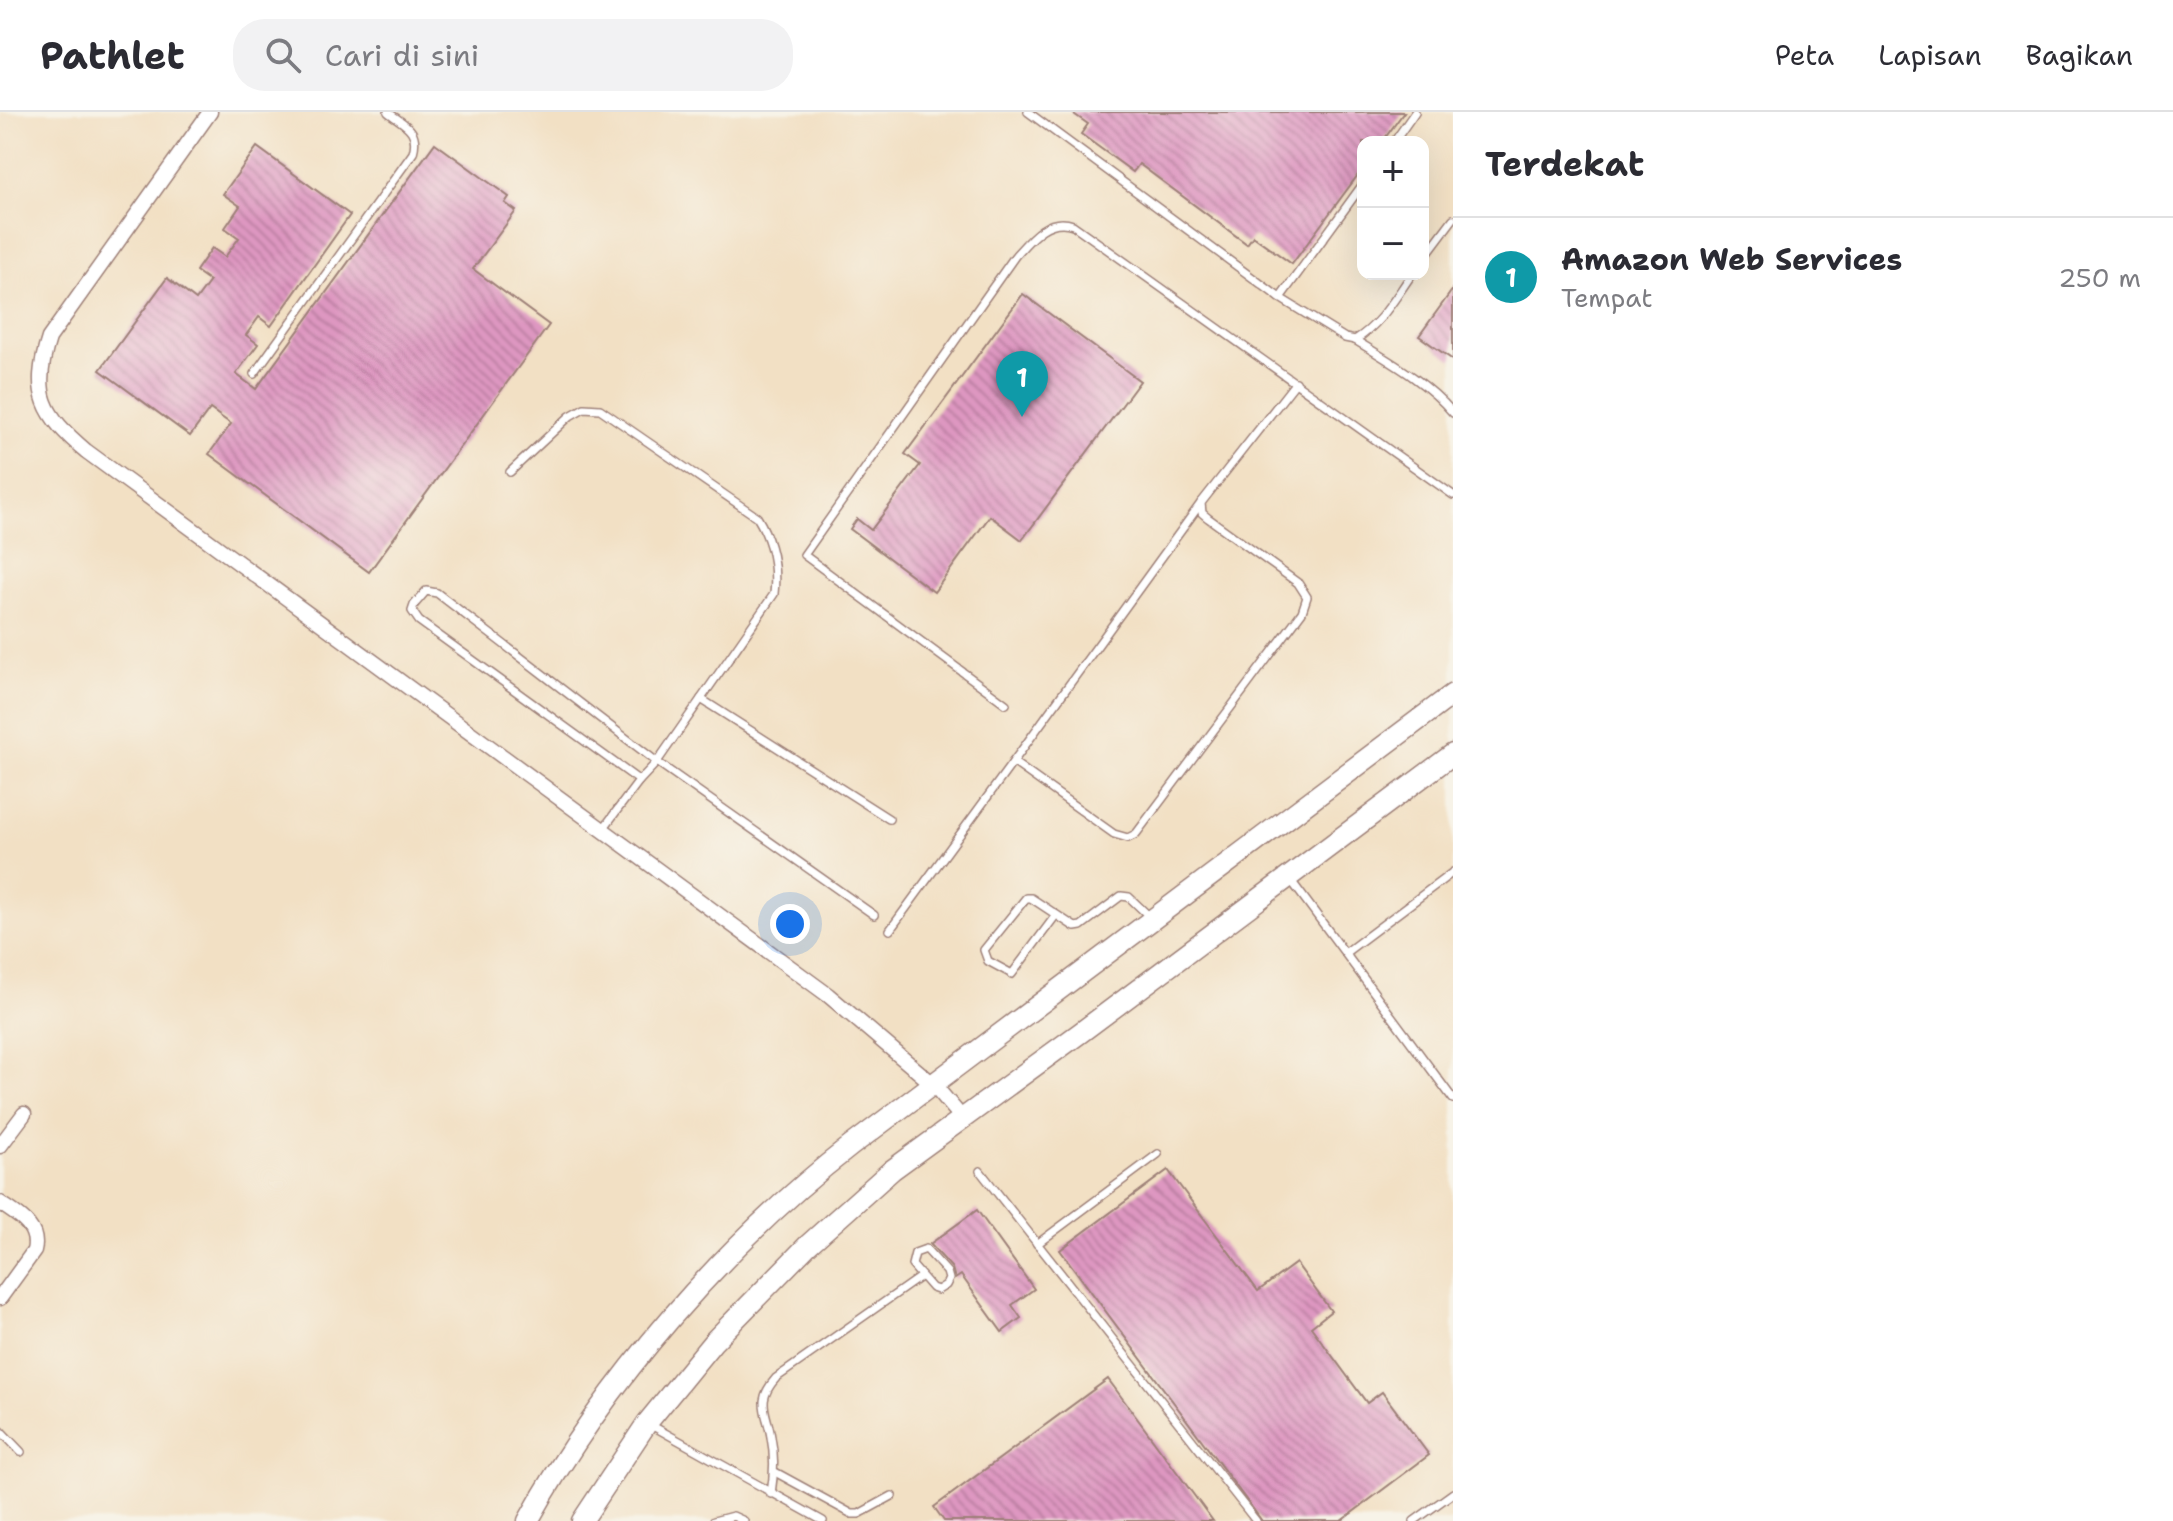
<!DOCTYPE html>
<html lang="id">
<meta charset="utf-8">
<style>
:root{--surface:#fff;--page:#f2f2f3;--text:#2b2b33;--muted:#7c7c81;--line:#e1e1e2;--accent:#b45309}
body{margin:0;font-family:"Shantell Sans",sans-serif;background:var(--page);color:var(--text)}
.controls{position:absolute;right:24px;top:24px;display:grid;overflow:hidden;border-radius:16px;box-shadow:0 8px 32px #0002}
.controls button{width:72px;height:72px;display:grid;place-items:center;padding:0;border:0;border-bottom:2px solid var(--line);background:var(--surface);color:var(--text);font:40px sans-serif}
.you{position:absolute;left:790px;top:812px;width:28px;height:28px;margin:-20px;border:6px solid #fff;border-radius:50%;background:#1a73e8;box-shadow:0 0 0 12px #1a73e833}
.badge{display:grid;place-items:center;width:52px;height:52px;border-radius:50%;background:var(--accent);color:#fff;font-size:26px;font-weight:700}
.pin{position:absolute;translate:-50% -66px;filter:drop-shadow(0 2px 4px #0008)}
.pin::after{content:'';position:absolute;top:42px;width:28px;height:24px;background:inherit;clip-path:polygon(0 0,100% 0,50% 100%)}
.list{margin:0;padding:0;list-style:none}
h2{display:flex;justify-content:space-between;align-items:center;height:104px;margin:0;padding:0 32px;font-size:34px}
h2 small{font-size:26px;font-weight:400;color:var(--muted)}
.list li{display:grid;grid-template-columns:52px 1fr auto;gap:24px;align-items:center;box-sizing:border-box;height:120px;padding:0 32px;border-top:2px solid var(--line)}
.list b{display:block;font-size:30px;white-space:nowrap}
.list p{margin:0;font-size:26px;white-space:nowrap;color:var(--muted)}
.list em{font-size:26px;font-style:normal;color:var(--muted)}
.icon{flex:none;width:44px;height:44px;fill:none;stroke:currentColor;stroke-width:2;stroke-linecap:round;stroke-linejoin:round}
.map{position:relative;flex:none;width:1453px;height:1409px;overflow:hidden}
header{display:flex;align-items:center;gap:48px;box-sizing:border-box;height:112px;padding:0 40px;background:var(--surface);border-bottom:2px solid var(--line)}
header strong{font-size:38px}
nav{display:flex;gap:44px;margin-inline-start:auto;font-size:28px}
.search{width:560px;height:72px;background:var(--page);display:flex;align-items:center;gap:20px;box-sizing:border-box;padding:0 28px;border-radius:32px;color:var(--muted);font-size:30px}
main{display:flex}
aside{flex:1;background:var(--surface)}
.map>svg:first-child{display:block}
.building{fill:url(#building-back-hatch)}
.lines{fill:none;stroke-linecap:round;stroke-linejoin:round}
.lane-casing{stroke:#9e8078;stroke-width:10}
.street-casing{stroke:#9e8078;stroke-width:17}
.secondary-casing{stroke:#9e8078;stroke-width:23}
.lane{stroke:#fff;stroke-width:7}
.street{stroke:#fff;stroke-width:14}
.secondary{stroke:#fff;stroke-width:20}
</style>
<header>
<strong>Pathlet</strong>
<div class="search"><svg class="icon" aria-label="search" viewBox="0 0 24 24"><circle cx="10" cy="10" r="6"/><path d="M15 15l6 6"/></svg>Cari di sini</div>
<nav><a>Peta</a><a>Lapisan</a><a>Bagikan</a></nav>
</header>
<main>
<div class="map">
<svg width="1453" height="1409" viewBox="0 0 1453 1409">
<defs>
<pattern id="building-back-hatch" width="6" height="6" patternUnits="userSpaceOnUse" patternTransform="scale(2)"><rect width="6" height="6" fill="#de97c1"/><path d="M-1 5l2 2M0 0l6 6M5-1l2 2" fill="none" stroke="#b67b9d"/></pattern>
</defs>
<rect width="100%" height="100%" fill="#f7f3e8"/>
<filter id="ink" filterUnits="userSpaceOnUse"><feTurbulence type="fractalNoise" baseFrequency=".0125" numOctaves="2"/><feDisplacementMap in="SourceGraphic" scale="16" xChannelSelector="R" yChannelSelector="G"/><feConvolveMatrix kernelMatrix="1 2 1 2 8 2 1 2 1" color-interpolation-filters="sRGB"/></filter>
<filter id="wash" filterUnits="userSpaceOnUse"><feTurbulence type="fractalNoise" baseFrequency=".006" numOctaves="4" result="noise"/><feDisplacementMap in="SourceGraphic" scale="32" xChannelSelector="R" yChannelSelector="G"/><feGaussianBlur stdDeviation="1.8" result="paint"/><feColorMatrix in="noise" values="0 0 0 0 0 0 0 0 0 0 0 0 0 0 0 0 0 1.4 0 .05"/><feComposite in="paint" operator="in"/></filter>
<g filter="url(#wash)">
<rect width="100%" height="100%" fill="#f2e0c4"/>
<g id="blocks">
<g class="building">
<path d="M 1071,0 L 1404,0 L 1382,30 L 1363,30 L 1363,56 L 1292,152 L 1253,124 L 1247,132 L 1139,52 L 1133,60 L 1081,22 L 1088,12 Z"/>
<path d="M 435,31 L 509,85 L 505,91 L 516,99 L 473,157 L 549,213 L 369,460 L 209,342 L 231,312 L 210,297 L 190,324 L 100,258 L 167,166 L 196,188 L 210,169 L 196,159 L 212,136 L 225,145 L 239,126 L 225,116 L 240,94 L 223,82 L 257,35 L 350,103 L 271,214 L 259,205 L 246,223 L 258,232 L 236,262 L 256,277 Z"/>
<path d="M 1453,177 L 1453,248 L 1419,224 Z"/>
<path d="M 1023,182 L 1140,269 L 1022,428 L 990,404 L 934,480 L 850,417 L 857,407 L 871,418 L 920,353 L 905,342 Z"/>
<path d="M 1168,1058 L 1258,1179 L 1296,1151 L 1331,1199 L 1311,1215 L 1367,1291 L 1382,1280 L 1429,1343 L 1341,1409 L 1262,1409 L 1060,1138 Z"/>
<path d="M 977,1098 L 1034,1177 L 1012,1193 L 1021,1206 L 1002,1220 L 961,1163 L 955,1167 L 952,1156 L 930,1132 Z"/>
<path d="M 1108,1267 L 1213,1409 L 944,1409 L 934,1395 Z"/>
</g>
</g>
</g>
<g filter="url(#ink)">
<use href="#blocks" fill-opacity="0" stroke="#9e8078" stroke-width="2"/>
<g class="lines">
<g class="lane-casing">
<g id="lane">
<path d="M 1028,0 L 1280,186 L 1345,226 L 1355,228 C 1381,212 1395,186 1412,162"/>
<path d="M 1394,30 L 1415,0"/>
<path d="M 1423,147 L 1453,107"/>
<path d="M 1280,186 L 1363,72"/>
<path d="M 1355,228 C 1389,249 1427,270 1453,301"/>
<path d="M 254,262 L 413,41 C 420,17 404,13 388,0"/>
<path d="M 510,360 L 570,304 L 584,296 L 600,297 L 757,405 C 772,429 777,454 774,482 L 657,650 L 639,669"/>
<path d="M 701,587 L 889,707"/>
<path d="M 1006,592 L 804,443 L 1015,144 C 1030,127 1048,104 1073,113 L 1453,383"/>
<path d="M 1013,650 L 1201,391"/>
<path d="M 603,717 L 639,669 L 637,667 L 419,509 L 412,499 L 414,493 L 426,479 L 437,481 L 657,650 L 874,803"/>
<path d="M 1290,767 L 1453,987"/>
<path d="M 1056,803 L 1012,862 L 988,849 L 984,838 L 1026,786 L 1031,786 L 1075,815 L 1081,814 L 1121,784 L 1129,785 L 1152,807"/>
<path d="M 890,818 L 1013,650 L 1114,722 L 1128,726 L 1136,722 L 1302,500 L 1307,485 L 1298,471 L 1208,406 L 1202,401 L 1201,391 L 1296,270"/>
<path d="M 1345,841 L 1453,760"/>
<path d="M 980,1059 L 1256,1409"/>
<path d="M 1037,1132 L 1158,1042"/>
<path d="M 926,1137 L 947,1160 L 949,1167 L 946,1173 L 938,1178 L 932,1176 L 912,1153 L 915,1141 Z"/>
<path d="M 649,1312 L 823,1409"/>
<path d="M 0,1318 L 21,1340"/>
<path d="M 775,1360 L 852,1402 L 859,1402 L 892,1384"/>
<path d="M 771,1382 C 774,1363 775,1344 771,1325 C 767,1299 755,1290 776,1266 L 920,1165"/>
<path d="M 714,1409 L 733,1404 L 744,1409"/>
<path d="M 1414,1409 L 1453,1381"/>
</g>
</g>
<g class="street-casing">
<g id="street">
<path d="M 210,0 L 49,226 C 31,281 43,303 86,339 L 828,883 L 934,973 L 962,1006"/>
<path d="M 0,1034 L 24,1002"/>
<path d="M 0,1091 C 17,1103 40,1114 34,1139 L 0,1186"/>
</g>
</g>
<g class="secondary-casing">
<g id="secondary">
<path d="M 528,1409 C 605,1270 726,1130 852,1033 L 1453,582"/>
<path d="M 582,1409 L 647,1311 L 713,1230 L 808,1133 L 892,1058 L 1080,921 L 1453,642"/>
</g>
</g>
<use href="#lane" class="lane"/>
<use href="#street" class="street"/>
<use href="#secondary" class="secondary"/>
</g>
</g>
</svg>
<div class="controls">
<button>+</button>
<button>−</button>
</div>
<div class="you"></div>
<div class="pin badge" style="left:1022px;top:305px;background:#0f9aa8">1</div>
</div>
<aside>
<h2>Terdekat<small></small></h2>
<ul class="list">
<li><span class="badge" style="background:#0f9aa8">1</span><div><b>Amazon Web Services</b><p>Tempat</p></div><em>250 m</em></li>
</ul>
</aside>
</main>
